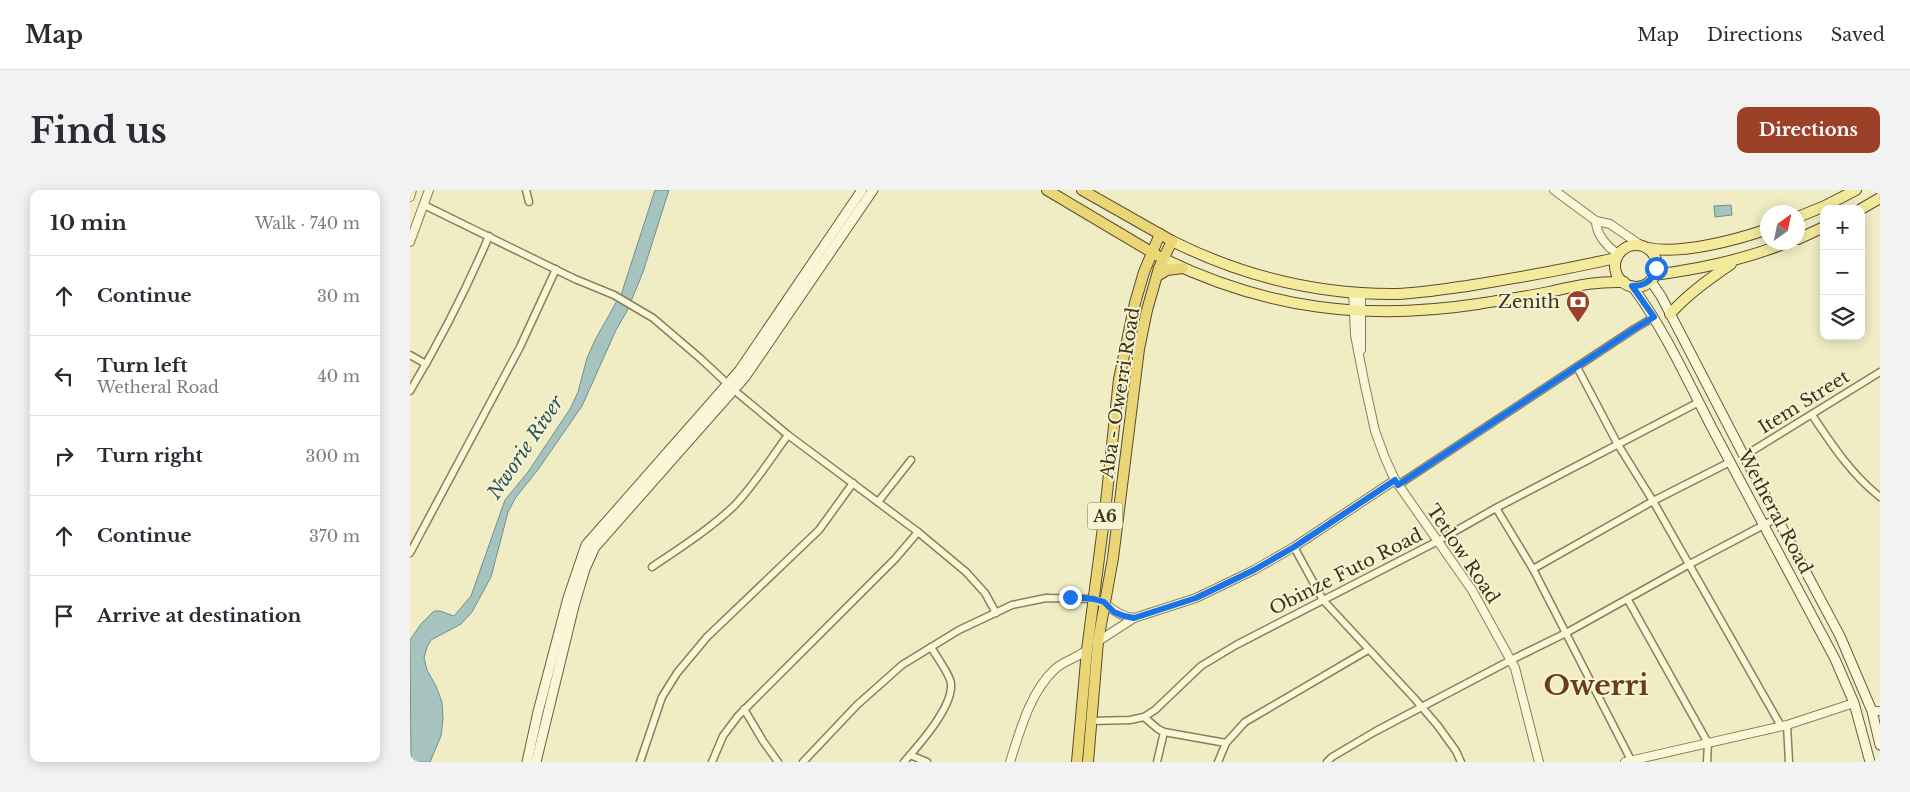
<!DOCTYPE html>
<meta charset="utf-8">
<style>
:root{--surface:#fff;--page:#f2f2f3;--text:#2b2b33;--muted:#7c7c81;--line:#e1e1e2;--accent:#9c4028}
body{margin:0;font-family:"Libre Baskerville",serif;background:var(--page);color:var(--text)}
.controls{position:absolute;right:15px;top:15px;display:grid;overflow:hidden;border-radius:10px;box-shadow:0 2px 12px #0003}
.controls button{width:45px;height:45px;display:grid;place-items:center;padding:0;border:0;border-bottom:1px solid var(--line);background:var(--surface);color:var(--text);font:25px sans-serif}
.compass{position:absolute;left:1350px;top:15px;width:45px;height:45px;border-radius:50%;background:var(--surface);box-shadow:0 2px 12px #0003;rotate:33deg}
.stop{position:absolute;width:15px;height:15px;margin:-11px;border:4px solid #1a73e8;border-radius:50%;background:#fff}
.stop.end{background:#1a73e8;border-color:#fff;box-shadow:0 1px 5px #0008}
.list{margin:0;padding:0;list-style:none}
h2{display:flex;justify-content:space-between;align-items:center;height:65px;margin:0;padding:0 20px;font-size:21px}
h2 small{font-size:16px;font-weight:400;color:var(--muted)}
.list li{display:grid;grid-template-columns:32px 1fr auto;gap:15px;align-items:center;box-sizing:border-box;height:80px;padding:0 20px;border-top:1px solid var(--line)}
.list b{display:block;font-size:19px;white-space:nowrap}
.list p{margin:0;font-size:16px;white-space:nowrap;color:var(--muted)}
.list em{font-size:16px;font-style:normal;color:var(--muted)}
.icon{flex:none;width:28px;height:28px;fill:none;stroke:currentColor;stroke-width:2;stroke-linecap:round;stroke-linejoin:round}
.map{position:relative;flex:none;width:1470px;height:572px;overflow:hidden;border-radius:10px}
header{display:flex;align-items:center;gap:30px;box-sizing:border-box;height:70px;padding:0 25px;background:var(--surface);border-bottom:1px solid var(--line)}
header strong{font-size:24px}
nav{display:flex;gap:28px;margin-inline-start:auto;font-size:18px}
.intro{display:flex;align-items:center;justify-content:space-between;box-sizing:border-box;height:120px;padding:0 30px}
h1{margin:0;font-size:35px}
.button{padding:12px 22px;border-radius:10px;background:var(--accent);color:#fff;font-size:18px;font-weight:700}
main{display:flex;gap:30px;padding:0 30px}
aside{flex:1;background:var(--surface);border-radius:10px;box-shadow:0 2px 12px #0003}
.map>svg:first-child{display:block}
.water{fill:#a6c3c0;stroke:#6c9190}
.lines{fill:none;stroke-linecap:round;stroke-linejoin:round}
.minor-casing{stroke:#8b7f5a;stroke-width:9}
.tertiary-casing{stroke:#8b7f5a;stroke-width:10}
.secondary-casing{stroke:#6d5f3d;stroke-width:11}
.primary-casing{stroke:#594b2e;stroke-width:12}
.trunk-casing{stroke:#594b2e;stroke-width:12}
.minor{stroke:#faf7d8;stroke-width:6}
.tertiary{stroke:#faf7d8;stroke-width:8}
.secondary{stroke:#faf7d8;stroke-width:9}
.primary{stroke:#f3eb9b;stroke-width:10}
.trunk{stroke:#ead677;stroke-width:10}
.route{stroke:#1a73e8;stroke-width:6}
.labels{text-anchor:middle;stroke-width:4;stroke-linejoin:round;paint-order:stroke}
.shield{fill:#f7f4d4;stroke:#736c55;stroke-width:1}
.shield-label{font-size:16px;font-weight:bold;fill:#3b321e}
.poi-label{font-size:18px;fill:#3b321e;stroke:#f7f4d4;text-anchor:end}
.street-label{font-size:18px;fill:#3b321e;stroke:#f7f4d4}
.water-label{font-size:19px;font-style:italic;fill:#2d545b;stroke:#f7f4d4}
.town-label{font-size:28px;font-weight:bold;fill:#693d1c;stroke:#f7f4d4}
</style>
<header>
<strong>Map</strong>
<nav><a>Map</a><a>Directions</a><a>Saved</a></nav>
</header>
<div class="intro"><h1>Find us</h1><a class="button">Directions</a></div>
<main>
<aside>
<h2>10 min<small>Walk · 740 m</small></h2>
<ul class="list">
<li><svg class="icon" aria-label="ahead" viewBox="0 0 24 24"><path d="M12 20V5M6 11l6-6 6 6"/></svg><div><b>Continue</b></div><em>30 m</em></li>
<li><svg class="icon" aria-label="left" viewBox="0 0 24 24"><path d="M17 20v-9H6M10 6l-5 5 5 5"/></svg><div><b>Turn left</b><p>Wetheral Road</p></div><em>40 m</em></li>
<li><svg class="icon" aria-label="right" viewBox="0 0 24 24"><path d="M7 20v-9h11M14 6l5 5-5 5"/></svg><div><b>Turn right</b></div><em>300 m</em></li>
<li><svg class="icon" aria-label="ahead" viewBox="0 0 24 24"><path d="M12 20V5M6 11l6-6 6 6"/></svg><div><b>Continue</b></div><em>370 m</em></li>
<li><svg class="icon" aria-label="arrive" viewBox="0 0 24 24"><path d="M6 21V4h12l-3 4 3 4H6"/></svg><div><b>Arrive at destination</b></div></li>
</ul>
</aside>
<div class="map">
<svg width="1470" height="572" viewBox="0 0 1470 572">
<rect width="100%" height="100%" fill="#f0ecc4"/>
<g class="water">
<path d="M 245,0 L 259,0 L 233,82 L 217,121 L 206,140 L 172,216 L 127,281 L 106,307 L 98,322 L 81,387 L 69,409 L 62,422 L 51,434 L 21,450 L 17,457 L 14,468 L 17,480 L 26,496 L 32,512 L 33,529 L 31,546 L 20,572 L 1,572 L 0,450 L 11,434 L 24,421 L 30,421 L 44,426 L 61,406 L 95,310 L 118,282 L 160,219 L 168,202 L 177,168 L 185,150 L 212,102 Z"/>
<path d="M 1321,15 L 1322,25 L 1305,27 L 1304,16 Z"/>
</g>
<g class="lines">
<g class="minor-casing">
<g id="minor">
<path d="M 116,0 L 119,12"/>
<path d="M 14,15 L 165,89 L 204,105 L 243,128 L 291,169 L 324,200 L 378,245 L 508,342 L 556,382 L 575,403 L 586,423"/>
<path d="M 0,165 L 16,174"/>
<path d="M 1167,177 L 1207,253 L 1243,311 L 1371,536"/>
<path d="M 0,201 C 30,151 56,100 79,46"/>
<path d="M 1402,225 C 1422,255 1442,285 1470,307"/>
<path d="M 1334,266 L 1470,182"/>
<path d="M 988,295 L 1224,139 L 1244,127"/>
<path d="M 468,312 L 501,270"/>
<path d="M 1086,318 L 1123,379 L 1222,572"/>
<path d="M 884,357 L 913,410 L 1005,509 L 1028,536 L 1046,561 L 1051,572"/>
<path d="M 0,363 L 110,157 L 146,79"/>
<path d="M 242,377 C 270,358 300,339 325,315 C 345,294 361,268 378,245"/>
<path d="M 1123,379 L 1243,311 L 1320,272"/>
<path d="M 1218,410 L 1298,553 L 1297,572"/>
<path d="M 334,519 L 353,551 L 368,572"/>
<path d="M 734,527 L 748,539 L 754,542 L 816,553"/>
<path d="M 681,531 L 720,530 L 734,527 L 745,520 L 791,476 L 826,455 L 1028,351 L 1086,318 L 1289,212"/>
<path d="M 1377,535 L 1379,572"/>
<path d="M 500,565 L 517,572"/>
<path d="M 230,572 L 252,507 L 267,483 L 297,447 L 409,340 L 443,293"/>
<path d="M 302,572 L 313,546 L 328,526 L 485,369 L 508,342"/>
<path d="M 393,572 L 447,515 L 492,475 L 549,440 L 602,415 L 636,408 L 684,409"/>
<path d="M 494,572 C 509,555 543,517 541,494 C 541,486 526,466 521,457"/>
<path d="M 747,572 L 754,542"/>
<path d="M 808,572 L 816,553 L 835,532 L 958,460"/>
<path d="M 917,572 L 922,567 L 966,541 L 1101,470 L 1156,443 L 1278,375 L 1367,328"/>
</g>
</g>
<g class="tertiary-casing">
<g id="tertiary">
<path d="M 1144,0 L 1186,31 L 1200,34 L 1232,56"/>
<path d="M 0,7 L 2,0"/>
<path d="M 1186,31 C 1186,44 1197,57 1208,64"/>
<path d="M 0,52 L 19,0"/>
<path d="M 943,102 L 945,145 L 954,191 L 965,241 L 975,268 L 985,290 L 1062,400 L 1105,478 L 1129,572"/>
<path d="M 951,102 L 951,160"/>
<path d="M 684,409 C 701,415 704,425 724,428"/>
<path d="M 687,452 L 724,428 L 786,408 L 844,380 L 884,357 L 985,290"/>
<path d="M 1462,521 L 1470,521"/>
<path d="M 600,572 C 610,541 620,502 645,479 C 655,470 668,468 678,459"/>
<path d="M 1215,572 L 1377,535 L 1444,513"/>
</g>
</g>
<g class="secondary-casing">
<g id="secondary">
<path d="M 1240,90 L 1251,106 L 1334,266 L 1430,446 L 1462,521 L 1470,555"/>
<path d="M 1222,96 C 1255,140 1277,190 1302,238 C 1343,315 1384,392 1425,469 L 1444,513 L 1460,572"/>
<path d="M 117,572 L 128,522 L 158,408 L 176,355 L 329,181 L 452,0"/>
<path d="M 126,572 L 164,416 L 175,379 L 185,357 L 335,187 L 463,0"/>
</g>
</g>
<g class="primary-casing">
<g id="primary">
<path d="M 1451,19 L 1470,8"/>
<path d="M 1388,27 L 1415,16 L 1446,0"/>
<path d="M 1388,49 L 1414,37"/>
<path d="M 762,51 C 830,85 905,104 982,104 C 1006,104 1033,99 1057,96 C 1107,88 1157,79 1206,68"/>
<circle cx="1226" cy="76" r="21"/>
<path d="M 1238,58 C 1270,65 1326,50 1358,39"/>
<path d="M 754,69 C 857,119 955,131 1068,114 C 1091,110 1115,107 1139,102 C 1166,96 1185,91 1214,92"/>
<path d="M 1244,85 C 1290,79 1335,70 1378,52"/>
<path d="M 1260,124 C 1278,104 1299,89 1321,74"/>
</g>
</g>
<g class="trunk-casing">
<g id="trunk">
<path d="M 637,0 L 748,66"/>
<path d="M 672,0 L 762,51 L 749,78 L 737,120 L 729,159 L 703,368 L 688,451 L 678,572"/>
<path d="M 747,86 L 757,80 L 773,78"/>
<path d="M 667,572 L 677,460 L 695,322 L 709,189 L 725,113 L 734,82 L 750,44"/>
</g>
</g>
<use href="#minor" class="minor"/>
<use href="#tertiary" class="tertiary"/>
<use href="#secondary" class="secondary"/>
<use href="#primary" class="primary"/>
<use href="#trunk" class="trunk"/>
</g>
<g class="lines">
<path class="route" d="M 660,407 L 684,409 L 694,412 L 704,422 L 714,426 L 724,428 L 786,408 L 844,380 L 884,357 L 985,290 L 988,295 L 1224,139 L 1244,127 L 1222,96 C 1235,96 1242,91 1246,78"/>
</g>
<defs>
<g id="bank-pin" transform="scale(1.25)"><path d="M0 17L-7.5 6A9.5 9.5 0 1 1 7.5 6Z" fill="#9c4028" stroke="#f7f4d4"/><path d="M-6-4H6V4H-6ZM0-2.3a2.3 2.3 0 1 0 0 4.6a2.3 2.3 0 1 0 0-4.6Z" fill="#fff"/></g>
</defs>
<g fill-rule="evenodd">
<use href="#bank-pin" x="1168" y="112"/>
</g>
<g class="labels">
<rect class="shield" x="677.5" y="312.5" width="35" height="27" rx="4"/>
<g class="shield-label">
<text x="695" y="332">A6</text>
</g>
<g class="poi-label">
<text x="1150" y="118">Zenith</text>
</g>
<g class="street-label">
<text transform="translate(710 203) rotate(-81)" y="6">Aba - Owerri Road</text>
<text transform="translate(1394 212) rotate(-32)" y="6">Item Street</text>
<text transform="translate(1365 322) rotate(62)" y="6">Wetheral Road</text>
<text transform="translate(1053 364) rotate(56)" y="6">Tetlow Road</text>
<text transform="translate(936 382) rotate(-27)" y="6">Obinze Futo Road</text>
</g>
<g class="water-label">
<text transform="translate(115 257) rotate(-56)" y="7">Nworie River</text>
</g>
<g class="town-label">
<text x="1186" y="505">Owerri</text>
</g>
</g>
</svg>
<div class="controls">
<button>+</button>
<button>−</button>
<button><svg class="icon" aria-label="layers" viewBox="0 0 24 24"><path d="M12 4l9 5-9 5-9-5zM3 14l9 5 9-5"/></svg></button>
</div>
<svg class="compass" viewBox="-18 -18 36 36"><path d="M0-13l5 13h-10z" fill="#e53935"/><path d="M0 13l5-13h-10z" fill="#7c7c81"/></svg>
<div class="stop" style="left:1246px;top:78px"></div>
<div class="stop end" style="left:660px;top:407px"></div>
</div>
</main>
